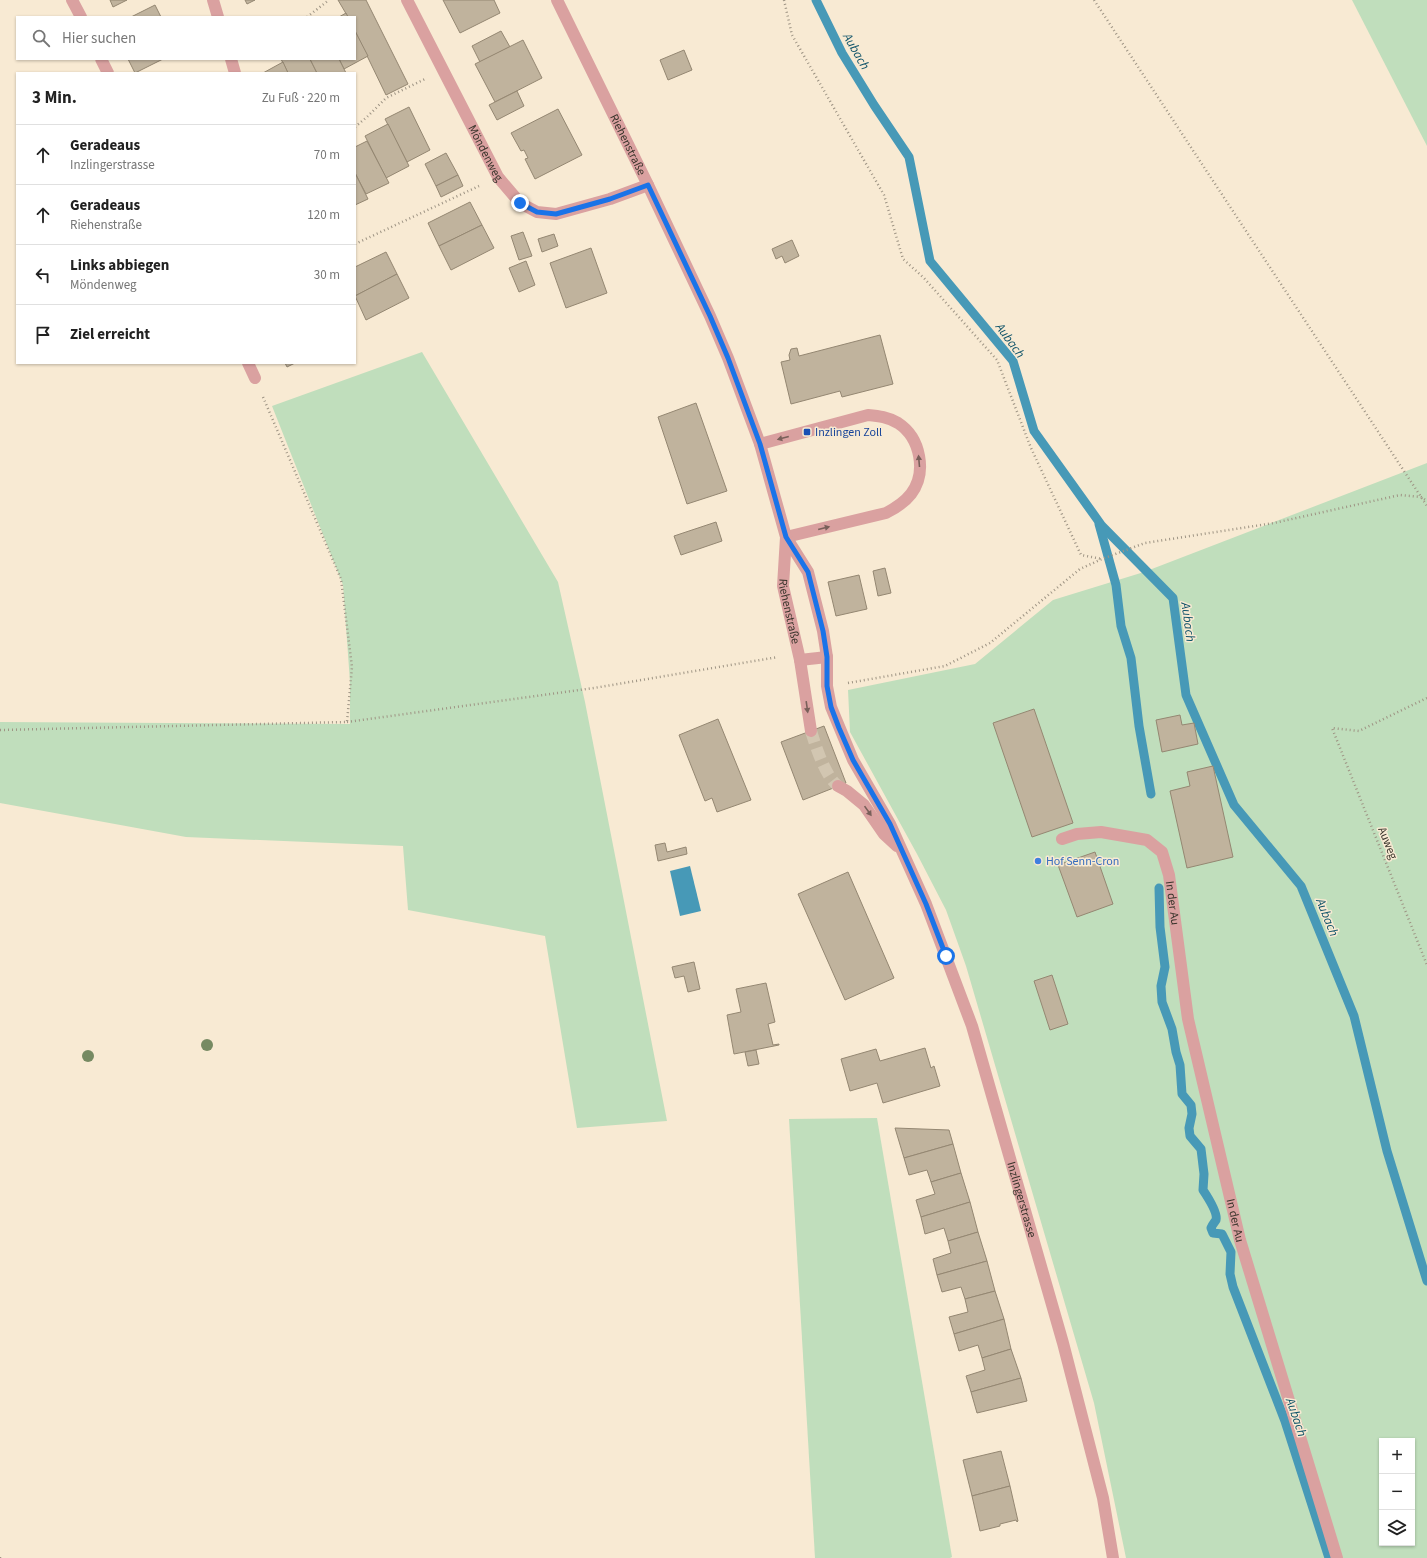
<!DOCTYPE html>
<html lang="de">
<meta charset="utf-8">
<style>
:root{--surface:#fff;--page:#f2f2f2;--text:#222;--muted:#767676;--line:#e0e0e0}
body{margin:0;font-family:"Source Sans 3",sans-serif;background:var(--page);color:var(--text)}
.controls{position:absolute;right:12px;bottom:12px;display:grid;overflow:hidden;border-radius:0px;box-shadow:0 1px 3px #0004}
.controls button{width:36px;height:36px;display:grid;place-items:center;padding:0;border:0;border-bottom:1px solid var(--line);background:var(--surface);color:var(--text);font:20px sans-serif}
.stop{position:absolute;width:12px;height:12px;margin:-9px;border:3px solid #1a73e8;border-radius:50%;background:#fff}
.stop.end{background:#1a73e8;border-color:#fff;box-shadow:0 1px 4px #0008}
.list{margin:0;padding:0;list-style:none}
h2{display:flex;justify-content:space-between;align-items:center;height:52px;margin:0;padding:0 16px;font-size:17px}
h2 small{font-size:13px;font-weight:400;color:var(--muted)}
.list li{display:grid;grid-template-columns:26px 1fr auto;gap:12px;align-items:center;box-sizing:border-box;height:60px;padding:0 16px;border-top:1px solid var(--line)}
.list b{display:block;font-size:15px;white-space:nowrap}
.list p{margin:0;font-size:13px;white-space:nowrap;color:var(--muted)}
.list em{font-size:13px;font-style:normal;color:var(--muted)}
.icon{flex:none;width:22px;height:22px;fill:none;stroke:currentColor;stroke-width:2;stroke-linecap:round;stroke-linejoin:round}
.map{position:relative;flex:none;width:1427px;height:1558px;overflow:hidden}
.search{position:absolute;background:var(--surface);box-shadow:0 1px 3px #0004;left:16px;top:16px;width:340px;height:44px;display:flex;align-items:center;gap:10px;box-sizing:border-box;padding:0 14px;border-radius:0px;color:var(--muted);font-size:15px}
.panel{position:absolute;background:var(--surface);box-shadow:0 1px 3px #0004;left:16px;top:72px;width:340px;height:292px;border-radius:0px}
.map>svg:first-child{display:block}
.green{fill:#c0debc;fill-rule:evenodd}
.water{fill:#4799b7}
.lines{fill:none;stroke-linecap:round;stroke-linejoin:round}
.stream{stroke:#4799b7;stroke-width:9}
.building{fill:#c0b39d;stroke:#948772}
.tertiary-tunnel{stroke:#d2c6b1;stroke-width:12;stroke-dasharray:12 6;stroke-linecap:butt}
.path{stroke:#9e9484;stroke-width:2.5;stroke-dasharray:1 3;stroke-linecap:butt}
.service{stroke:#daa1a0;stroke-width:12}
.minor{stroke:#daa1a0;stroke-width:12}
.tertiary{stroke:#daa1a0;stroke-width:12}
.tree{fill:#768a62}
.oneway{fill:#79605a}
.route{stroke:#1a73e8;stroke-width:5}
.transit-dot{fill:#1a4fb4;stroke:#f8ead3;stroke-width:1.5}
.shop-dot{fill:#3f7fe0;stroke:#f8ead3;stroke-width:1.5}
.labels{text-anchor:middle;stroke-width:3;stroke-linejoin:round;paint-order:stroke}
.street-label{font-size:12px;fill:#39342b;stroke:#f8ead3}
.transit-label{font-size:12px;fill:#164399;stroke:#f8ead3;text-anchor:start}
.shop-label{font-size:12px;fill:#366cbe;stroke:#f8ead3;text-anchor:start}
.water-label{font-size:13px;font-style:italic;fill:#0f5369;stroke:#f8ead3}
</style>
<div class="map">
<svg width="1427" height="1558" viewBox="0 0 1427 1558">
<rect width="100%" height="100%" fill="#f8ead3"/>
<g class="green">
<path d="M 1352,0 L 1427,0 L 1427,146 Z"/>
<path d="M 422,352 L 558,582 L 585,702 L 667,1121 L 577,1128 L 545,936 L 408,910 L 403,846 L 186,837 L 0,803 L 0,722 L 350,724 L 350,682 L 343,585 L 272,406 Z"/>
<path d="M 1427,463 L 1427,1558 L 1126,1558 L 1094,1403 L 966,966 L 946,910 L 917,854 L 850,732 L 848,690 L 975,664 L 1053,600 L 1144,572 ZM 1382,1441 L 1412,1441 L 1412,1543 L 1382,1543 Z"/>
<path d="M 877,1118 L 952,1557 L 950,1558 L 815,1558 L 789,1119 Z"/>
</g>
<path class="water" d="M 690,866 L 701,911 L 680,916 L 670,871 Z"/>
<g class="lines">
<g class="stream">
<path d="M 816,0 L 842,53 L 874,105 L 909,157 L 930,261 L 1013,361 L 1034,431 L 1102,526 L 1173,598 L 1186,695 L 1234,805 L 1301,886 L 1354,1016 L 1387,1151 L 1427,1281"/>
<path d="M 1099,524 L 1116,585 L 1121,626 L 1131,658 L 1139,726 L 1151,794"/>
<path d="M 1159,888 L 1160,927 L 1165,967 L 1161,986 L 1162,1002 L 1172,1029 L 1176,1052 L 1180,1065 L 1182,1094 L 1191,1105 L 1192,1114 L 1189,1128 L 1190,1136 L 1201,1149 L 1204,1174 L 1203,1190 C 1207,1196 1218,1213 1216,1220 C 1214,1223 1212,1225 1211,1228 L 1213,1233 L 1222,1234 L 1231,1252 L 1230,1274 L 1233,1287 L 1285,1421 L 1329,1558"/>
</g>
</g>
<g class="building">
<path d="M 110,0 L 127,0 L 113,7 Z"/>
<path d="M 245,0 L 255,0 L 247,4 Z"/>
<path d="M 338,0 L 366,0 L 408,84 L 386,95 L 355,31 L 355,17 L 348,17 Z"/>
<path d="M 443,0 L 494,0 L 500,13 L 460,33 Z"/>
<path d="M 155,5 L 161,17 L 131,17 Z"/>
<path d="M 346,13 L 348,17 L 339,17 Z"/>
<path d="M 355,31 L 368,56 L 344,69 L 339,59 L 355,59 Z"/>
<path d="M 501,31 L 510,47 L 480,62 L 472,46 Z"/>
<path d="M 523,40 L 542,78 L 495,102 L 475,64 Z"/>
<path d="M 684,50 L 692,70 L 668,80 L 660,60 Z"/>
<path d="M 128,59 L 163,59 L 135,73 Z"/>
<path d="M 281,59 L 310,59 L 317,73 L 288,73 Z"/>
<path d="M 310,59 L 339,59 L 346,73 L 317,73 Z"/>
<path d="M 283,62 L 288,73 L 263,73 Z"/>
<path d="M 517,91 L 524,106 L 497,120 L 489,105 Z"/>
<path d="M 409,107 L 430,150 L 407,162 L 385,119 Z"/>
<path d="M 558,109 L 582,155 L 535,179 L 525,159 L 528,158 L 524,150 L 521,151 L 511,133 Z"/>
<path d="M 388,124 L 409,166 L 386,178 L 365,136 Z"/>
<path d="M 367,141 L 389,183 L 366,194 L 355,173 L 355,147 Z"/>
<path d="M 446,153 L 458,175 L 436,186 L 425,164 Z"/>
<path d="M 355,173 L 368,199 L 355,205 Z"/>
<path d="M 458,175 L 463,186 L 441,197 L 436,186 Z"/>
<path d="M 470,202 L 482,225 L 439,246 L 428,223 Z"/>
<path d="M 482,225 L 494,248 L 451,270 L 439,246 Z"/>
<path d="M 523,232 L 532,256 L 519,260 L 511,236 Z"/>
<path d="M 554,234 L 558,246 L 542,252 L 538,239 Z"/>
<path d="M 792,240 L 799,256 L 785,263 L 782,256 L 776,259 L 772,249 Z"/>
<path d="M 591,248 L 607,293 L 566,308 L 550,263 Z"/>
<path d="M 386,252 L 397,274 L 355,296 L 355,267 Z"/>
<path d="M 526,261 L 535,285 L 519,292 L 509,268 Z"/>
<path d="M 397,274 L 409,298 L 366,320 L 355,296 Z"/>
<path d="M 880,335 L 893,384 L 842,397 L 840,391 L 791,404 L 781,362 L 790,360 L 789,355 L 791,349 L 797,348 L 799,356 Z"/>
<path d="M 285,363 L 295,363 L 287,367 Z"/>
<path d="M 696,403 L 727,491 L 687,504 L 658,417 Z"/>
<path d="M 716,522 L 722,541 L 681,555 L 674,536 Z"/>
<path d="M 885,568 L 891,593 L 878,596 L 873,571 Z"/>
<path d="M 859,575 L 867,609 L 836,616 L 828,582 Z"/>
<path d="M 1034,709 L 1073,823 L 1032,837 L 993,723 Z"/>
<path d="M 1180,715 L 1182,725 L 1194,723 L 1198,744 L 1162,752 L 1156,720 Z"/>
<path d="M 718,719 L 751,800 L 717,812 L 712,798 L 705,801 L 679,735 Z"/>
<path d="M 824,726 L 846,783 L 803,800 L 781,742 Z"/>
<path d="M 1213,766 L 1233,857 L 1187,868 L 1170,791 L 1190,786 L 1187,772 Z"/>
<path d="M 665,843 L 667,852 L 686,847 L 687,854 L 658,861 L 655,845 Z"/>
<path d="M 1095,852 L 1113,904 L 1077,917 L 1058,865 Z"/>
<path d="M 848,872 L 894,978 L 845,1000 L 798,894 Z"/>
<path d="M 694,962 L 700,989 L 688,992 L 684,976 L 675,978 L 672,967 Z"/>
<path d="M 1052,975 L 1068,1024 L 1050,1030 L 1034,981 Z"/>
<path d="M 766,983 L 775,1022 L 768,1024 L 773,1045 L 779,1044 L 779,1045 L 734,1054 L 727,1015 L 741,1012 L 736,989 Z"/>
<path d="M 925,1048 L 931,1068 L 934,1066 L 940,1086 L 883,1103 L 877,1083 L 850,1091 L 841,1059 L 876,1049 L 880,1061 Z"/>
<path d="M 756,1050 L 759,1064 L 748,1066 L 745,1052 Z"/>
<path d="M 895,1128 L 949,1130 L 953,1144 L 904,1158 Z"/>
<path d="M 953,1144 L 961,1173 L 931,1182 L 927,1170 L 909,1175 L 904,1158 Z"/>
<path d="M 961,1173 L 970,1202 L 921,1217 L 916,1200 L 935,1194 L 931,1182 Z"/>
<path d="M 970,1202 L 978,1232 L 948,1241 L 944,1228 L 925,1234 L 921,1217 Z"/>
<path d="M 978,1232 L 987,1261 L 937,1275 L 933,1259 L 951,1253 L 948,1241 Z"/>
<path d="M 987,1261 L 995,1291 L 965,1299 L 961,1287 L 942,1292 L 937,1275 Z"/>
<path d="M 995,1291 L 1004,1319 L 954,1334 L 949,1317 L 968,1312 L 965,1299 Z"/>
<path d="M 1004,1319 L 1011,1349 L 982,1358 L 978,1345 L 959,1351 L 954,1334 Z"/>
<path d="M 1011,1349 L 1021,1378 L 971,1392 L 966,1376 L 985,1370 L 982,1358 Z"/>
<path d="M 1021,1378 L 1027,1401 L 977,1413 L 971,1392 Z"/>
<path d="M 1001,1451 L 1010,1486 L 972,1496 L 963,1460 Z"/>
<path d="M 1010,1486 L 1018,1521 L 1017,1522 L 1016,1520 L 1000,1524 L 1000,1526 L 980,1531 L 972,1496 Z"/>
</g>
<g class="lines">
<path class="tertiary-tunnel" d="M 811,731 C 816,747 825,776 838,786"/>
<g class="path">
<path d="M 784,0 L 792,35 L 884,195 L 903,259 L 924,278 L 997,360 L 1031,448 L 1081,555 L 1102,559"/>
<path d="M 1094,0 L 1427,506"/>
<path d="M 307,17 L 329,0"/>
<path d="M 355,127 L 367,117 L 386,98 L 425,79"/>
<path d="M 355,244 L 479,186"/>
<path d="M 848,683 L 945,666 L 990,643 L 1080,569 L 1102,559 L 1145,543 L 1274,523 L 1400,495 L 1421,497 L 1427,501"/>
<path d="M 1427,698 L 1359,731 L 1332,728 L 1427,965"/>
<path d="M 347,722 L 594,688 L 778,657"/>
<path d="M 0,730 L 347,722 L 352,667 L 341,579 L 263,397"/>
<path d="M 0,1557 L 0,1558"/>
</g>
<g class="service">
<path d="M 760,444 L 868,415 C 879,416 888,417 898,423 C 921,438 927,473 911,494 C 904,503 896,508 886,513 L 786,537"/>
<path d="M 800,660 L 827,657"/>
<path id="s1" d="M 1062,839 L 1077,834 L 1101,832 L 1147,840 L 1162,852 L 1169,875 L 1188,1019 L 1240,1240 L 1337,1558"/>
</g>
<g class="minor">
<path d="M 72,0 L 81,17"/>
<path d="M 213,0 L 218,17"/>
<path id="s2" d="M 407,0 L 498,177 L 520,203 L 537,212 L 556,214 L 610,199 L 648,185"/>
<path d="M 101,59 L 108,73"/>
<path d="M 231,59 L 235,73"/>
<path d="M 248,363 L 255,378"/>
</g>
<g class="tertiary">
<path id="s3" d="M 557,0 L 648,185 L 710,316 L 728,358 L 760,444 L 786,537 L 808,572 L 823,631 L 827,657 L 827,686 L 831,707 L 853,760 L 890,824 L 926,904 L 972,1026 L 1063,1343 L 1103,1498 L 1113,1558"/>
<path id="s4" d="M 786,537 L 783,586 L 800,660 L 811,731"/>
<path d="M 838,786 L 847,791 L 864,805 L 884,834 L 897,846"/>
</g>
</g>
<g class="tree">
<circle cx="207" cy="1045" r="6"/>
<circle cx="88" cy="1056" r="6"/>
</g>
<defs><path id="oneway-solid" d="M-6-.8H1V-3.2L6.5 0L1 3.2V.8H-6Z"/></defs>
<g class="oneway">
<use href="#oneway-solid" transform="translate(783 438) rotate(165)"/>
<use href="#oneway-solid" transform="translate(919 461) rotate(-95)"/>
<use href="#oneway-solid" transform="translate(824 528) rotate(-14)"/>
<use href="#oneway-solid" transform="translate(807 707) rotate(82)"/>
<use href="#oneway-solid" transform="translate(868 811) rotate(55)"/>
</g>
<g class="lines">
<path class="route" d="M 520,203 L 537,212 L 556,214 L 610,199 L 648,185 L 710,316 L 728,358 L 760,444 L 786,537 L 808,572 L 823,631 L 827,657 L 827,686 L 831,707 L 839,728 L 853,760 L 890,824 L 926,904 L 946,956"/>
</g>
<rect class="transit-dot" x="803" y="428" width="8" height="8" rx="2"/>
<circle class="shop-dot" cx="1038" cy="861" r="4"/>
<g class="labels">
<g class="street-label">
<text dy="4" stroke="none"><textPath href="#s3" startOffset="161">Riehenstraße</textPath></text>
<text dy="4" stroke="none"><textPath href="#s2" startOffset="172">Möndenweg</textPath></text>
<text dy="4" stroke="none"><textPath href="#s4" startOffset="75">Riehenstraße</textPath></text>
<text transform="translate(1388 843) rotate(68)" y="4">Auweg</text>
<text dy="4" stroke="none"><textPath href="#s1" startOffset="158">In der Au</textPath></text>
<text dy="4" stroke="none"><textPath href="#s3" startOffset="1294">Inzlingerstrasse</textPath></text>
<text dy="4" stroke="none"><textPath href="#s1" startOffset="482">In der Au</textPath></text>
</g>
<g class="transit-label">
<text x="815" y="436">Inzlingen Zoll</text>
</g>
<g class="shop-label">
<text x="1046" y="865">Hof Senn-Cron</text>
</g>
<g class="water-label">
<text transform="translate(857 51) rotate(60)" y="5">Aubach</text>
<text transform="translate(1011 340) rotate(54)" y="5">Aubach</text>
<text transform="translate(1189 622) rotate(82)" y="5">Aubach</text>
<text transform="translate(1328 917) rotate(68)" y="5">Aubach</text>
<text transform="translate(1297 1417) rotate(71)" y="5">Aubach</text>
</g>
</g>
</svg>
<div class="controls">
<button>+</button>
<button>−</button>
<button><svg class="icon" aria-label="layers" viewBox="0 0 24 24"><path d="M12 4l9 5-9 5-9-5zM3 14l9 5 9-5"/></svg></button>
</div>
<div class="stop" style="left:946px;top:956px"></div>
<div class="stop end" style="left:520px;top:203px"></div>
<div class="search"><svg class="icon" aria-label="search" viewBox="0 0 24 24"><circle cx="10" cy="10" r="6"/><path d="M15 15l6 6"/></svg>Hier suchen</div>
<section class="panel">
<h2>3 Min.<small>Zu Fuß · 220 m</small></h2>
<ul class="list">
<li><svg class="icon" aria-label="ahead" viewBox="0 0 24 24"><path d="M12 20V5M6 11l6-6 6 6"/></svg><div><b>Geradeaus</b><p>Inzlingerstrasse</p></div><em>70 m</em></li>
<li><svg class="icon" aria-label="ahead" viewBox="0 0 24 24"><path d="M12 20V5M6 11l6-6 6 6"/></svg><div><b>Geradeaus</b><p>Riehenstraße</p></div><em>120 m</em></li>
<li><svg class="icon" aria-label="left" viewBox="0 0 24 24"><path d="M17 20v-9H6M10 6l-5 5 5 5"/></svg><div><b>Links abbiegen</b><p>Möndenweg</p></div><em>30 m</em></li>
<li><svg class="icon" aria-label="arrive" viewBox="0 0 24 24"><path d="M6 21V4h12l-3 4 3 4H6"/></svg><div><b>Ziel erreicht</b></div></li>
</ul>
</section>
</div>
